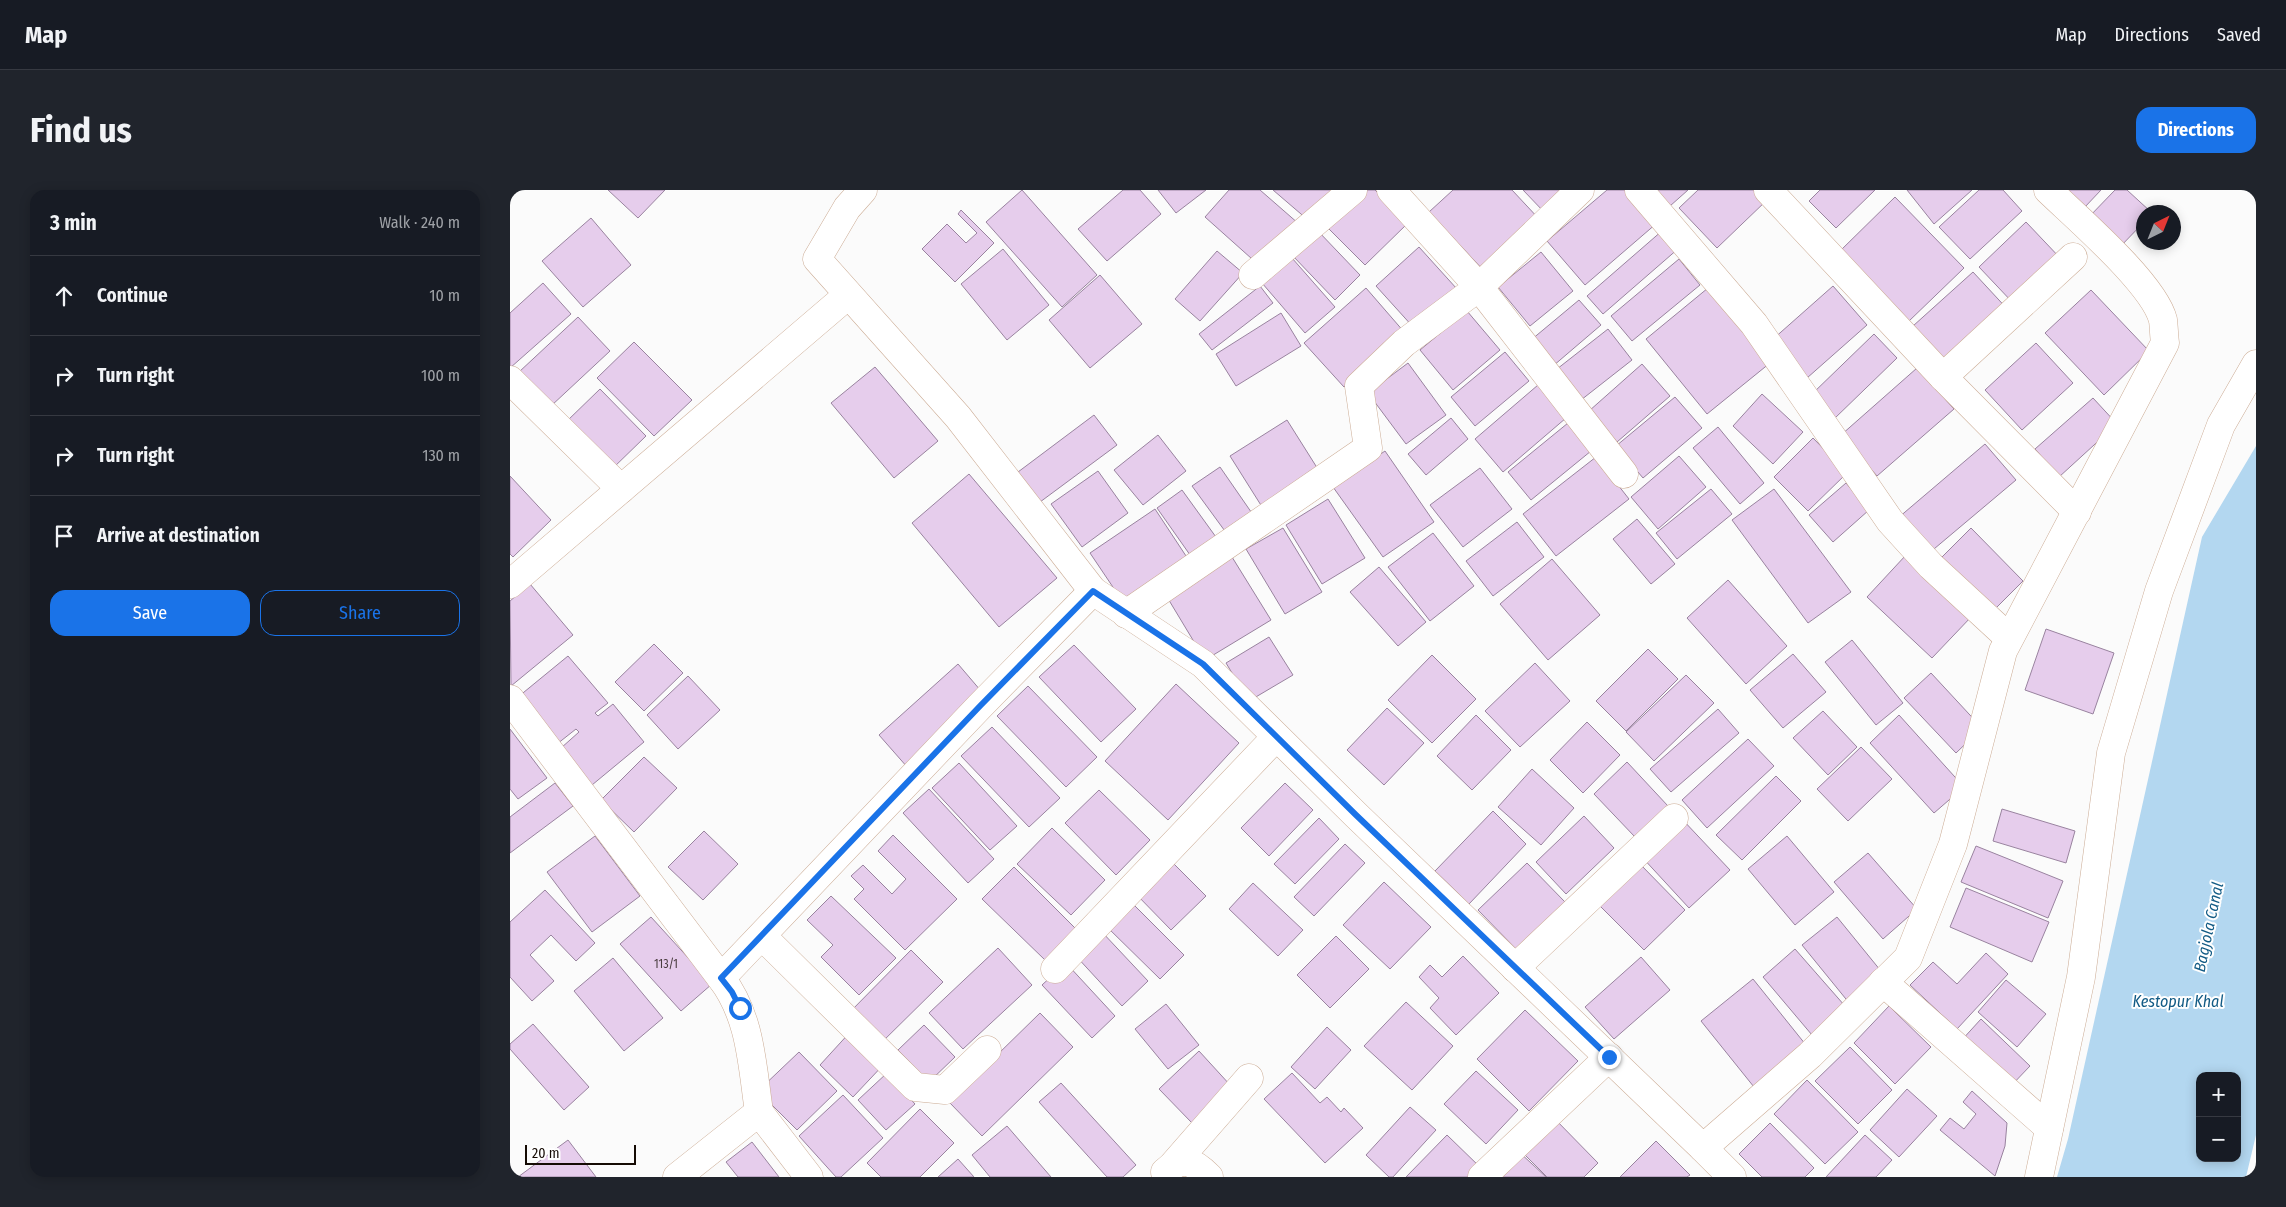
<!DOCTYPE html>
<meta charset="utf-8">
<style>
:root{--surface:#171b24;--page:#20242c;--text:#f1f3f6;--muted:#9ea1a6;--line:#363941;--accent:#1a73e8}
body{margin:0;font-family:"Fira Sans Condensed",sans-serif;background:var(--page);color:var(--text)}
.controls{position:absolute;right:15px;bottom:15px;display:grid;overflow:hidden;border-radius:10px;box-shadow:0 2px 12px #0003}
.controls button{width:45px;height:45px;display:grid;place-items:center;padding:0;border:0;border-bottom:1px solid var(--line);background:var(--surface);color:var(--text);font:25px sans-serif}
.compass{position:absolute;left:1626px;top:15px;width:45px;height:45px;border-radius:50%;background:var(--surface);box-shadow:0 2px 12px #0003;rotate:43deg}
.scale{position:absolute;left:15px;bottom:12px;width:111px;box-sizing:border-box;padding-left:5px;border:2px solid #150b04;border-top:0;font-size:14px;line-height:18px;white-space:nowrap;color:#150b04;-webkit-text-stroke:4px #fff;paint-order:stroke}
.stop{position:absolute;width:15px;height:15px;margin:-11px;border:4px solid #1a73e8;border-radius:50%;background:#fff}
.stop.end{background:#1a73e8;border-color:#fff;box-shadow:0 1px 5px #0008}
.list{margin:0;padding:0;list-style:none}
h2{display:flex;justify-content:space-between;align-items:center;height:65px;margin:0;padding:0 20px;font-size:21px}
h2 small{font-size:16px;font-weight:400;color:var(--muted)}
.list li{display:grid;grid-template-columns:32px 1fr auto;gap:15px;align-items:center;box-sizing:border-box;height:80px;padding:0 20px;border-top:1px solid var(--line)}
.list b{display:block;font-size:19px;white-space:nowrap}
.list em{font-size:16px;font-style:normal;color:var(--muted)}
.actions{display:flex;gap:10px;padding:15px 20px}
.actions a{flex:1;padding:11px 0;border:1px solid var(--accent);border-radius:15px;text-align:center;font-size:18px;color:var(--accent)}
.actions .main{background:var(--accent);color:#fff}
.icon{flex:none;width:28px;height:28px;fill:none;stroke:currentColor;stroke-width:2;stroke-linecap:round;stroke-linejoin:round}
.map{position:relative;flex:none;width:1746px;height:987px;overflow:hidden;border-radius:15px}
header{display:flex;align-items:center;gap:30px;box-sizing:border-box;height:70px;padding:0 25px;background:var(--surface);border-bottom:1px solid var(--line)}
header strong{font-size:24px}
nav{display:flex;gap:28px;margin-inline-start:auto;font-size:18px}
.intro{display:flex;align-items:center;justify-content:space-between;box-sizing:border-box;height:120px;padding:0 30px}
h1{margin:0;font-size:35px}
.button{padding:12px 22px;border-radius:15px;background:var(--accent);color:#fff;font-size:18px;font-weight:700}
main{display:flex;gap:30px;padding:0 30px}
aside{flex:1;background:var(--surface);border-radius:15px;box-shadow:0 2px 12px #0003}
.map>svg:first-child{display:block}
.water{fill:#b3d7f0;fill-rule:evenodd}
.building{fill:#e6cdec;stroke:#99839f}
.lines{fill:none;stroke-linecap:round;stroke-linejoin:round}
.minor-casing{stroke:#ccac95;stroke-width:29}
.minor{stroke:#fff;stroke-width:28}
.route{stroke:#1a73e8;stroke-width:6}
.labels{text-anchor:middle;stroke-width:4;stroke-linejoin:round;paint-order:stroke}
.number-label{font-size:12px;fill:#493c3e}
.water-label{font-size:16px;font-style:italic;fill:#125b85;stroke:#fff}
</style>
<header>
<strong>Map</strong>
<nav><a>Map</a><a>Directions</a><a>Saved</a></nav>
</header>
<div class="intro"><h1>Find us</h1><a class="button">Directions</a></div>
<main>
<aside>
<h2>3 min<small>Walk · 240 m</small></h2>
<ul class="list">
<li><svg class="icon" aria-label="ahead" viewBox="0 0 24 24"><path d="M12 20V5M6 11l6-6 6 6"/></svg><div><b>Continue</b></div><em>10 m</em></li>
<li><svg class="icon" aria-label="right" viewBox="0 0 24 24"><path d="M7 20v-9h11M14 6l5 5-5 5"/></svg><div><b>Turn right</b></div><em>100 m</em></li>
<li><svg class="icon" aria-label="right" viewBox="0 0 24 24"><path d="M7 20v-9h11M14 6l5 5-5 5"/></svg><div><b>Turn right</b></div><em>130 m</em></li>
<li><svg class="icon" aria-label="arrive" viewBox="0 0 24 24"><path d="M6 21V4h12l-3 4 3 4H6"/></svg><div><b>Arrive at destination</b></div></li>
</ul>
<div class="actions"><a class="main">Save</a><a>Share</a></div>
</aside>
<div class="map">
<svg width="1746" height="987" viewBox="0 0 1746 987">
<rect width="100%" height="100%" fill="#fbfbfb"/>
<path class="water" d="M 1746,256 L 1746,945 L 1736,987 L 1547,987 L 1558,949 L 1692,347 ZM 1690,886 L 1727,886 L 1727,968 L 1690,968 Z"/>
<g class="building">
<path d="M 98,0 L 155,0 L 128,28 Z"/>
<path d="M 512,0 L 587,85 L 552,117 L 476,32 Z"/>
<path d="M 613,0 L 630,0 L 651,24 L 597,71 L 568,39 Z"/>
<path d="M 648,0 L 696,0 L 666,23 Z"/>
<path d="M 719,0 L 750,0 L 789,34 L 751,77 L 695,27 Z"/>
<path d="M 763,0 L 824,0 L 798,30 Z"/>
<path d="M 850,0 L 865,0 L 898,33 L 855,75 L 814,34 Z"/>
<path d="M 943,0 L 1002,0 L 1030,30 L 975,82 L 919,22 Z"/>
<path d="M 1013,0 L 1059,0 L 1035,23 Z"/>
<path d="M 1097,0 L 1119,0 L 1147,33 L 1075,95 L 1037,51 Z"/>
<path d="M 1146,0 L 1178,0 L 1160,16 Z"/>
<path d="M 1188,0 L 1247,0 L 1257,10 L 1207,58 L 1169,18 Z"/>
<path d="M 1310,0 L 1365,0 L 1326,38 L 1299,11 Z"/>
<path d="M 1397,0 L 1462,0 L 1424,34 Z"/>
<path d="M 1469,0 L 1493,0 L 1512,21 L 1460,69 L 1429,37 Z"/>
<path d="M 1556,0 L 1591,0 L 1574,18 Z"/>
<path d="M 1605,0 L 1617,0 L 1641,22 L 1634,22 L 1634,32 L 1608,59 L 1577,29 Z"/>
<path d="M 1385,7 L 1454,78 L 1398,132 L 1329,62 Z"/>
<path d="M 451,20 L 484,53 L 445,92 L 412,59 L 437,34 L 456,53 L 467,43 L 448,24 Z"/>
<path d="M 81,28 L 121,75 L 73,117 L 32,71 Z"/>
<path d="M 1516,32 L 1552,70 L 1504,114 L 1469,77 Z"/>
<path d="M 807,40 L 850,85 L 825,110 L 782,65 Z"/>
<path d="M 1153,40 L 1169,58 L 1093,124 L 1077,106 Z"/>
<path d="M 909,57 L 947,99 L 904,138 L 866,96 Z"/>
<path d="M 493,59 L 539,115 L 497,150 L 451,94 Z"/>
<path d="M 707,61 L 733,83 L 690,131 L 665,109 Z"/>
<path d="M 1031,62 L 1063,101 L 1020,136 L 988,97 Z"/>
<path d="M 782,68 L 825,117 L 795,143 L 752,93 Z"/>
<path d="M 1169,69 L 1190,95 L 1122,151 L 1101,126 Z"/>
<path d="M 1463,82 L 1501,123 L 1440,178 L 1403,136 Z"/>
<path d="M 590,85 L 632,134 L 580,178 L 539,130 Z"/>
<path d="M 33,93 L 61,124 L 0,178 L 0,123 Z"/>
<path d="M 750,96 L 763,113 L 702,160 L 689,144 Z"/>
<path d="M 1323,96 L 1357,135 L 1297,188 L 1262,150 Z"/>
<path d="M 856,98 L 895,143 L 834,197 L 794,153 Z"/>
<path d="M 1198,98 L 1260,173 L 1197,224 L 1136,149 Z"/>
<path d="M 1581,100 L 1639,161 L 1594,205 L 1535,143 Z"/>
<path d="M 1069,110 L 1091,135 L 1043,176 L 1021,150 Z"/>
<path d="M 957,121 L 990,160 L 943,200 L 910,160 Z"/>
<path d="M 771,123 L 791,156 L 726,196 L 706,164 Z"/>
<path d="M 68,127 L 100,161 L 41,216 L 9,182 Z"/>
<path d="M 1098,139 L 1122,170 L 1071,210 L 1047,179 Z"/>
<path d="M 1364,144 L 1387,168 L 1324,229 L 1301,205 Z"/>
<path d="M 124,152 L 182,210 L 144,246 L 87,188 Z"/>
<path d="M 1526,153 L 1563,193 L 1512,240 L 1475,200 Z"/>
<path d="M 995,162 L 1019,191 L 965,236 L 941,207 Z"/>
<path d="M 898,173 L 936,225 L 896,254 L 858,203 Z"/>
<path d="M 1132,174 L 1160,206 L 1107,252 L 1079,221 Z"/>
<path d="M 365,177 L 428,251 L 384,288 L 321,213 Z"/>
<path d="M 1407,178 L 1444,219 L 1367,286 L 1331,245 Z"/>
<path d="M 1028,195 L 1056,228 L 993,282 L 965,249 Z"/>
<path d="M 90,199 L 136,246 L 101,280 L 56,232 Z"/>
<path d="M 1252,204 L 1293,242 L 1263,274 L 1223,236 Z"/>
<path d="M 1165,207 L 1192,238 L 1133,288 L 1106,256 Z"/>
<path d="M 1583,208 L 1607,234 L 1549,287 L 1525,259 Z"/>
<path d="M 584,225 L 607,255 L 526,315 L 504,285 Z"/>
<path d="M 941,228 L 958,249 L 916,285 L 898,264 Z"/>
<path d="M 777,230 L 811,284 L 754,320 L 720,266 Z"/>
<path d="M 1058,233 L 1081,261 L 1021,310 L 998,282 Z"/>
<path d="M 1208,237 L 1254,293 L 1230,314 L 1183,258 Z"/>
<path d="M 648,245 L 676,281 L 633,315 L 604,280 Z"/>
<path d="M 1303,248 L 1337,283 L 1298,321 L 1264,287 Z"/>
<path d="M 1475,254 L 1506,290 L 1418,364 L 1388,328 Z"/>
<path d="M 875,261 L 924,332 L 873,367 L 823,297 Z"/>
<path d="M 1169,266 L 1196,297 L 1148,339 L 1121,307 Z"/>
<path d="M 1086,267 L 1119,309 L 1046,366 L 1013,324 Z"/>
<path d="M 710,277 L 746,329 L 720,348 L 682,296 Z"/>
<path d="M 970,278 L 1002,319 L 953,357 L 920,315 Z"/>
<path d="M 588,281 L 618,323 L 572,357 L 541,314 Z"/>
<path d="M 459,284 L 547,388 L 489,437 L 402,333 Z"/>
<path d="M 0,286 L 41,330 L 3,367 L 0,364 Z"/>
<path d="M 1336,293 L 1359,320 L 1323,352 L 1299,325 Z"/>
<path d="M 1201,299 L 1222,324 L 1167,369 L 1146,343 Z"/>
<path d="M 1264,299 L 1341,402 L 1298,433 L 1222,330 Z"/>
<path d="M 672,300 L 711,354 L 685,372 L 647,318 Z"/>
<path d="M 818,309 L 855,368 L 812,394 L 776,335 Z"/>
<path d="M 645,319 L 680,372 L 615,415 L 580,363 Z"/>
<path d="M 1127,329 L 1165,374 L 1141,394 L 1103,349 Z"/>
<path d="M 1007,332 L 1034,367 L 983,406 L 956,371 Z"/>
<path d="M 773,338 L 812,402 L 775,424 L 736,359 Z"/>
<path d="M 1461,338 L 1513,391 L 1482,422 L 1430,369 Z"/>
<path d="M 923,343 L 964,396 L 920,431 L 878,377 Z"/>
<path d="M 1396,365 L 1462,426 L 1422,468 L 1357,407 Z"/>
<path d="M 722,367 L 761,430 L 695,470 L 657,407 Z"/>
<path d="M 1042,369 L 1090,425 L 1038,470 L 990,414 Z"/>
<path d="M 869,377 L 916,432 L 888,456 L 840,402 Z"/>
<path d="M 1218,390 L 1277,456 L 1236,494 L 1177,428 Z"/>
<path d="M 20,394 L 63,445 L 1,496 L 0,411 Z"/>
<path d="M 1536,439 L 1604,463 L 1583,524 L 1515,500 Z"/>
<path d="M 759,447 L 783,485 L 739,511 L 716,473 Z"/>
<path d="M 1342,450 L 1393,513 L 1366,535 L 1315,472 Z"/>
<path d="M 144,454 L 173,483 L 134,521 L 105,492 Z"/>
<path d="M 564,455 L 626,519 L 591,552 L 529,487 Z"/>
<path d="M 1138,459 L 1168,489 L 1116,541 L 1086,511 Z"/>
<path d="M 1283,464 L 1316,502 L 1273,538 L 1240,500 Z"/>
<path d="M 922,465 L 966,509 L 922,553 L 878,510 Z"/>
<path d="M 58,466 L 98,513 L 85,523 L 88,526 L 103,514 L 134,552 L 82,595 L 51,558 L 69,542 L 66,539 L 47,554 L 8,507 Z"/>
<path d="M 1025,473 L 1060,511 L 1010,557 L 975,521 Z"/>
<path d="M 448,474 L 477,508 L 398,578 L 369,545 Z"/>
<path d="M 1421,483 L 1472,538 L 1446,563 L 1394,508 Z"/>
<path d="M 1176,485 L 1204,513 L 1144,571 L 1116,542 Z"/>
<path d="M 178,486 L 210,520 L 168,559 L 137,525 Z"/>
<path d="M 666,494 L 729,553 L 658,630 L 595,571 Z"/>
<path d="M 518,496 L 587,567 L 556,597 L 487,526 Z"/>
<path d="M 877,518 L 914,553 L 874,595 L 837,560 Z"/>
<path d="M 1208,519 L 1229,543 L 1161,602 L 1140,579 Z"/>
<path d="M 1313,521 L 1347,557 L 1318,585 L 1283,548 Z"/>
<path d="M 966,525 L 1001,560 L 962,600 L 927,566 Z"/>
<path d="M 1389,525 L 1454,597 L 1424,623 L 1360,553 Z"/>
<path d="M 1077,532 L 1110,565 L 1073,603 L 1040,570 Z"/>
<path d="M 482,537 L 550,608 L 519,637 L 451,566 Z"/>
<path d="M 0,539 L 37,588 L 8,609 L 0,599 Z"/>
<path d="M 1238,549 L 1264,576 L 1197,638 L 1172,610 Z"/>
<path d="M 1351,557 L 1382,589 L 1338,631 L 1307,599 Z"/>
<path d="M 134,567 L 167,598 L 124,642 L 91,610 Z"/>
<path d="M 1117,572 L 1158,616 L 1125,647 L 1084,604 Z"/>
<path d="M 449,573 L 507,636 L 480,660 L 422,598 Z"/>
<path d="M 1022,579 L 1064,618 L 1031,655 L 988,617 Z"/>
<path d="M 1266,586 L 1291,611 L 1232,670 L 1206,645 Z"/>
<path d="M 45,593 L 63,616 L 0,663 L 0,627 Z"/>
<path d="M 775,593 L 803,620 L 759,666 L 731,638 Z"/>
<path d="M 419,599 L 484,669 L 458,693 L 393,623 Z"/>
<path d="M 589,600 L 640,650 L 606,685 L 555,633 Z"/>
<path d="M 1492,619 L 1565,641 L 1556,673 L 1483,651 Z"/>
<path d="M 983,621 L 1016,654 L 959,714 L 925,681 Z"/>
<path d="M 1074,626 L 1104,658 L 1056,704 L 1026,672 Z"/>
<path d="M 809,628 L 829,649 L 785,694 L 764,674 Z"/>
<path d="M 1171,628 L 1220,680 L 1179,718 L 1131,666 Z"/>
<path d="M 542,638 L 595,690 L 561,725 L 507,674 Z"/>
<path d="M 194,641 L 228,674 L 193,710 L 158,677 Z"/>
<path d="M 383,645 L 447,709 L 395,760 L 344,709 L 354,699 L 341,686 L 353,675 L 382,704 L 396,689 L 368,661 Z"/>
<path d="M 85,646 L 130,706 L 82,742 L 37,682 Z"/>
<path d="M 1277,646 L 1324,702 L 1285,735 L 1238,679 Z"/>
<path d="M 835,654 L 855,673 L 804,726 L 784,707 Z"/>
<path d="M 1466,656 L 1553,691 L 1538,728 L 1451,692 Z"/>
<path d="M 1358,663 L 1407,719 L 1373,749 L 1324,692 Z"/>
<path d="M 658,668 L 696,706 L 661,740 L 624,702 Z"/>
<path d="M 1017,673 L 1055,712 L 1006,759 L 968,720 Z"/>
<path d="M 1129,673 L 1175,720 L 1134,760 L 1088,714 Z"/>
<path d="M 504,677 L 566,739 L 535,770 L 472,709 Z"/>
<path d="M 874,692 L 921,737 L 880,779 L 833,735 Z"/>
<path d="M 743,693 L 793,740 L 768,766 L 719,719 Z"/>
<path d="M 1456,698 L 1539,732 L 1522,772 L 1440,737 Z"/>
<path d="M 35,700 L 85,753 L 66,771 L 41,745 L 20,765 L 44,791 L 22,811 L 0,787 L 0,732 Z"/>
<path d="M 321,706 L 386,768 L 349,805 L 311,767 L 323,755 L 297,730 Z"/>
<path d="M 619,710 L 674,765 L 650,789 L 595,735 Z"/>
<path d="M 141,727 L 202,794 L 171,821 L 110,754 Z"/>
<path d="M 1327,727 L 1375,786 L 1340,814 L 1292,755 Z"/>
<path d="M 591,741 L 638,791 L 612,816 L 565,765 Z"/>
<path d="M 826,746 L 859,779 L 820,818 L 787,785 Z"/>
<path d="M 488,758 L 522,795 L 453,859 L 419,823 Z"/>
<path d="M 1285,759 L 1335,816 L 1302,845 L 1253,787 Z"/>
<path d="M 401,760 L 433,792 L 368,856 L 337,825 Z"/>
<path d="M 1476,763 L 1498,784 L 1447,839 L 1400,795 L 1423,772 L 1447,794 Z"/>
<path d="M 953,766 L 989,803 L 946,845 L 920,818 L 929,808 L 909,787 L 920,775 L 932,787 Z"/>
<path d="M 1131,767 L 1160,800 L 1104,849 L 1075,817 Z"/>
<path d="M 103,768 L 153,828 L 114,861 L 64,801 Z"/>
<path d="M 556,773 L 605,826 L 582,848 L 532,795 Z"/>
<path d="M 1243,789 L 1300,860 L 1248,902 L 1191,831 Z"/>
<path d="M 1496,790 L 1536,824 L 1507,857 L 1468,822 Z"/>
<path d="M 896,812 L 943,856 L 902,900 L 854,856 Z"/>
<path d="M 656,814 L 689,855 L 658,879 L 625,839 Z"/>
<path d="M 1379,816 L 1421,857 L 1385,894 L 1344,853 Z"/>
<path d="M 1015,820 L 1068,871 L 1019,921 L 967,869 Z"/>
<path d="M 530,823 L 563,857 L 472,946 L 439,912 Z"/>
<path d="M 1471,829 L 1520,876 L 1499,898 L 1450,852 Z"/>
<path d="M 23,834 L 79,897 L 54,920 L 0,859 L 0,854 Z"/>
<path d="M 414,835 L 445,867 L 419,892 L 388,860 Z"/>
<path d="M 817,837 L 841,860 L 805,899 L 781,877 Z"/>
<path d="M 342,840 L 376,872 L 343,907 L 310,875 Z"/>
<path d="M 1340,857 L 1382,900 L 1348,934 L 1305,891 Z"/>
<path d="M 689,861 L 721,896 L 682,933 L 649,899 Z"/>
<path d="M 289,862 L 327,901 L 287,940 L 248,901 Z"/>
<path d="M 966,881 L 1008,920 L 976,954 L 934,914 Z"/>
<path d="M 377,883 L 405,914 L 376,940 L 348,910 Z"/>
<path d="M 782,883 L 810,913 L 817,907 L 831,922 L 834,918 L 853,938 L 815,973 L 754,909 Z"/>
<path d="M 1297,890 L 1348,942 L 1315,974 L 1264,924 Z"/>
<path d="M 551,893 L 626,975 L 613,987 L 597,987 L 529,912 Z"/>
<path d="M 1397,899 L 1427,926 L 1389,967 L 1360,940 Z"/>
<path d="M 1462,901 L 1497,933 L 1495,956 L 1485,986 L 1430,940 L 1440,928 L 1454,939 L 1466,924 L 1453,912 Z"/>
<path d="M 333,905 L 373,948 L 331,987 L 326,987 L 289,946 Z"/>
<path d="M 900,917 L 926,940 L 883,987 L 879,987 L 856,965 Z"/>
<path d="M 410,919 L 444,953 L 410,987 L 371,987 L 357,973 Z"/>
<path d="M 1041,925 L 1088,973 L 1074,987 L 1037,987 L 1008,958 Z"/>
<path d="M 1260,933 L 1304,978 L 1295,987 L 1252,987 L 1229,964 Z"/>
<path d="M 497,936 L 541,987 L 480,987 L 462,965 Z"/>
<path d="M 937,945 L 972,979 L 965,987 L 896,987 Z"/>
<path d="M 1355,945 L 1382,970 L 1366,987 L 1316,987 Z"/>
<path d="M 58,950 L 86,987 L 8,987 Z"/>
<path d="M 1146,951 L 1180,985 L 1177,987 L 1110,987 Z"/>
<path d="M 242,952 L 269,987 L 228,987 L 216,972 Z"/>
<path d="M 1007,960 L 1036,987 L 981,987 Z"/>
<path d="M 448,969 L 464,987 L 428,987 Z"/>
</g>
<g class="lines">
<g class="minor-casing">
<g id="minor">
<path d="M 353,0 L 337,18 L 307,69 L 448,227 L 583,401"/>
<path d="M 1070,0 L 969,97 L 1114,284"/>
<path d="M 1129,0 L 1244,134 L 1380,331 L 1421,376 L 1499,448"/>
<path d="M 1258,0 L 1433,187 L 1567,322"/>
<path d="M 743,85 L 843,0"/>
<path d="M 1433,187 L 1563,67"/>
<path d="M 0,190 L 111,299"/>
<path d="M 0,394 L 338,105"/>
<path d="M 616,424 L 858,258 L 849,196 L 894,153 L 969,97 L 881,0"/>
<path d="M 0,509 L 211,788 L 470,516 L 583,401 L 693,474 L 846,625 L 1193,958 L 1300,865 L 1398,768 L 1443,654 L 1493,461 L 1655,153 C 1654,146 1654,138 1653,130 C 1644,94 1567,28 1538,0"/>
<path d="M 252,746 L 405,897 L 435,900 L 477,860"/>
<path d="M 1005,778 L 1164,628"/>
<path d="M 545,779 L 766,547"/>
<path d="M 211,788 C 241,827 242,875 249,922"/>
<path d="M 1373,792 L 1539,938"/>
<path d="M 1193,958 L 1222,987"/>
<path d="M 663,975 L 739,888"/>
<path d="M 655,982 C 673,965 684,972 699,987"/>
<path d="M 167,987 L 249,922 L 299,987"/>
<path d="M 972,987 L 1099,867"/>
<path d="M 1529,987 L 1571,787 L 1601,563 L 1649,401 L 1711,235 L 1746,174"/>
</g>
</g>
<use href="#minor" class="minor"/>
</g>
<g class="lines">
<path class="route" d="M 230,818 L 222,802 L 211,788 L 470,516 L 583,401 L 693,474 L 846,625 L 1099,867"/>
</g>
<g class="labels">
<g class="number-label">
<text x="156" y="778">113/1</text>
</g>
<g class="water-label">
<text transform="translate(1698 737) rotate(-78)" y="6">Bagjola Canal</text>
<text x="1668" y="817">Kestopur Khal</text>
</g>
</g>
</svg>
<div class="controls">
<button>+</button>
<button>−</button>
</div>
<svg class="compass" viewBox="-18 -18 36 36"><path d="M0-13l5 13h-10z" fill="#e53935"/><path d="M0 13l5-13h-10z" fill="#9ea1a6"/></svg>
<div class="scale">20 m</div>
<div class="stop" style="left:230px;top:818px"></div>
<div class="stop end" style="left:1099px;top:867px"></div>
</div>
</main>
